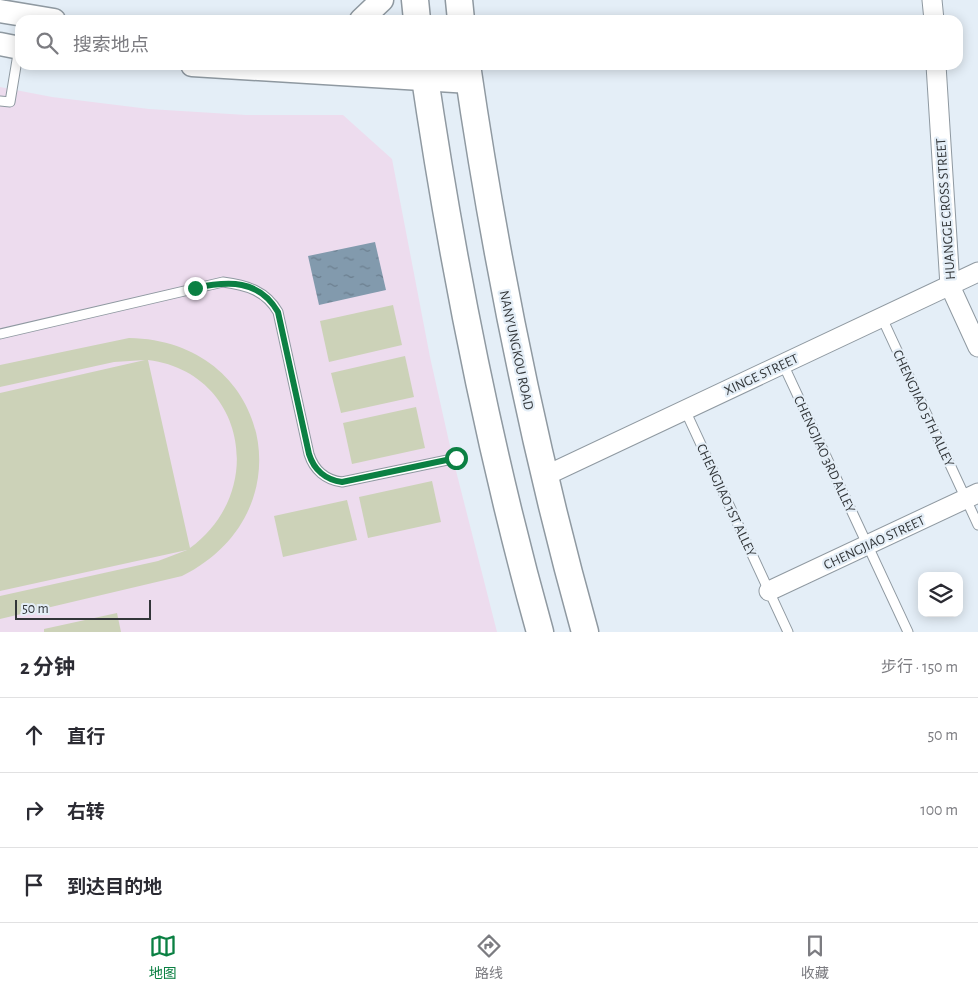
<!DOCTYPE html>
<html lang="zh">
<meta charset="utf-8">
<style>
:root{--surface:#fff;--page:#f7f7f7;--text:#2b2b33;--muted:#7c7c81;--line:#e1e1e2;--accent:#0b8043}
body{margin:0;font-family:"Alegreya Sans","Noto Sans SC",sans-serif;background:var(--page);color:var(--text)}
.controls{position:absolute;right:15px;bottom:15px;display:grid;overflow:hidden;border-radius:10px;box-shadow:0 2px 12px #0003}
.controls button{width:45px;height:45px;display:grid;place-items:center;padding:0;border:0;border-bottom:1px solid var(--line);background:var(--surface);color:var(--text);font:25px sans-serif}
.scale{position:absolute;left:15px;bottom:12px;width:136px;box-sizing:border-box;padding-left:5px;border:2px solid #323639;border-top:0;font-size:14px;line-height:18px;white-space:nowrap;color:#323639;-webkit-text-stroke:4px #e4eef7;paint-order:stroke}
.stop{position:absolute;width:15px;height:15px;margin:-11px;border:4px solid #0b8043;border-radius:50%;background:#fff}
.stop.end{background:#0b8043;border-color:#fff;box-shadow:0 1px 5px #0008}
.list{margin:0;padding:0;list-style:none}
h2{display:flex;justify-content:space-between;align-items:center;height:65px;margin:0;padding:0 20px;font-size:21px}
h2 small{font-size:16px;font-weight:400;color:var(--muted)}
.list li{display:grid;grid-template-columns:32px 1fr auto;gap:15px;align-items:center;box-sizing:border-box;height:75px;padding:0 20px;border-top:1px solid var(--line)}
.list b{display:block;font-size:19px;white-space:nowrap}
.list em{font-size:16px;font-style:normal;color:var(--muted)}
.icon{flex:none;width:28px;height:28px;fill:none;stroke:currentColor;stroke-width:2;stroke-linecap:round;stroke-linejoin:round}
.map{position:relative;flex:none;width:978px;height:632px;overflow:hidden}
.search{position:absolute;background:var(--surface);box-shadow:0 2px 12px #0003;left:15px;right:15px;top:15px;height:55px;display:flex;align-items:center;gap:12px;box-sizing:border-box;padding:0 18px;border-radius:15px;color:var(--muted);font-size:19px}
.sheet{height:290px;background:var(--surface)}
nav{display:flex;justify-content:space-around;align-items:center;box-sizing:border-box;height:70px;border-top:1px solid var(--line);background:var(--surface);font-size:14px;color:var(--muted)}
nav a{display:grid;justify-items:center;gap:2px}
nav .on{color:var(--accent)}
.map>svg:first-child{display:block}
.education{fill:#eddcee}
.pitch{fill:#ccd2b8;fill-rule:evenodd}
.water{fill:url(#water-ripples)}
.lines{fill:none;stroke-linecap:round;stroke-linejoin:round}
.service-casing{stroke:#8f99a1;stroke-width:11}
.minor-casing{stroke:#8f99a1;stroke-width:21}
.tertiary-casing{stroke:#8f99a1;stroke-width:25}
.secondary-casing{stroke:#8f99a1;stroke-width:29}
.service{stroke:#fff;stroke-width:9}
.minor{stroke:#fff;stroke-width:19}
.tertiary{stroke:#fff;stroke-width:22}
.secondary{stroke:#fff;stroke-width:26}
.route{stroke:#0b8043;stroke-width:6}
.labels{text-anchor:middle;stroke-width:4.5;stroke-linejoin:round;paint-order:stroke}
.street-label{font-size:14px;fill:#323639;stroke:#e4eef7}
</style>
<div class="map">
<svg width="978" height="632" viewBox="0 0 978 632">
<defs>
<pattern id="water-ripples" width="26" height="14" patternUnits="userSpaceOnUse" patternTransform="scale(1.25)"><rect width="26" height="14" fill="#829aad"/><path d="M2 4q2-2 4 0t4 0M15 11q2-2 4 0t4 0" fill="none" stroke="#6b7e8e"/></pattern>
</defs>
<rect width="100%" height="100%" fill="#e4eef7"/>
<path class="education" d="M 0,87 L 52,97 L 149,109 L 246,115 L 343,115 L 392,159 L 430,357 L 452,455 L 497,632 L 0,632 Z"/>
<g class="pitch">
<path d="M 393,305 L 402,345 L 329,362 L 320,321 Z"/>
<path d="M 129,338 C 271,340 309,513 182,576 L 0,619 L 0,596 L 158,561 L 187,550 L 0,591 L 0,393 L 145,360 L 114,362 L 0,387 L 0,365 ZM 148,360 C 245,372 268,491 190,548 Z"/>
<path d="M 405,356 L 414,397 L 341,413 L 331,373 Z"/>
<path d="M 416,407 L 425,448 L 352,464 L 343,423 Z"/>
<path d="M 432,481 L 441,522 L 368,538 L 359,497 Z"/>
<path d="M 347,500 L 357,540 L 283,557 L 274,516 Z"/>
<path d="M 117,613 L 121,632 L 44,632 L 44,629 Z"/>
</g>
<path class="water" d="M 375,242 L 386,290 L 319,305 L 308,256 Z"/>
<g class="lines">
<g class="service-casing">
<g id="service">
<path d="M 0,101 L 10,102 L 19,48"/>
<path d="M 882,318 L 978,525"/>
<path d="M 0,334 L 223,282 C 247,285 266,291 278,312 L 309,454 C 314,470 326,480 342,482 L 457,458"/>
<path d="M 783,364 L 908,632"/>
<path d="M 685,410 L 788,632"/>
</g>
</g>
<g class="minor-casing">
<g id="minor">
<path d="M 932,0 L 934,20"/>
<path d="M 936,65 L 950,286 L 978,347"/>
<path d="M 545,476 L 978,272"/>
<path d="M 769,591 L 978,493"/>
</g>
</g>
<g class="tertiary-casing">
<g id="tertiary">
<path d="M 0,11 L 54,20"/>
<path d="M 361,20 L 382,0"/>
<path d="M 0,44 L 20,48"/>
<path d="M 192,65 L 470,82"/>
</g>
</g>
<g class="secondary-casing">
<g id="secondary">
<path d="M 415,0 L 417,20"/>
<path d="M 459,0 L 461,20"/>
<path d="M 423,65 C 451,256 488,446 540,632"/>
<path d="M 467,65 C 495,256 533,446 585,632"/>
</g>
</g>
<use href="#service" class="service"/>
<use href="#minor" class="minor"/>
<use href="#tertiary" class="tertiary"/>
<use href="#secondary" class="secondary"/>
</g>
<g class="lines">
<path class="route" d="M 195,288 C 228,281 259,279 278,312 L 309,454 C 314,470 326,480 342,482 L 456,458"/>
</g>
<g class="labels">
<g class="street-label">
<text transform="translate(945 209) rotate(-94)" y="5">HUANGGE CROSS STREET</text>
<text transform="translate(517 350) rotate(78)" y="5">NANYUNGKOU ROAD</text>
<text transform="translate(761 374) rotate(-25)" y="5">XINGE STREET</text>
<text transform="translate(924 408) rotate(65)" y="5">CHENGJIAO 5TH ALLEY</text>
<text transform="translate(825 454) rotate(65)" y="5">CHENGJIAO 3RD ALLEY</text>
<text transform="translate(727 500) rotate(65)" y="5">CHENGJIAO 1ST ALLEY</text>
<text transform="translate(874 542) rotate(-25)" y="5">CHENGJIAO STREET</text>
</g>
</g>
</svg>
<div class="controls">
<button><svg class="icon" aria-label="layers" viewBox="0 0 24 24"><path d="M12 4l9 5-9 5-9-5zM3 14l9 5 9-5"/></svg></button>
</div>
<div class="scale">50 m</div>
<div class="stop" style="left:456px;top:458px"></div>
<div class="stop end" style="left:195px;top:288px"></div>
<div class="search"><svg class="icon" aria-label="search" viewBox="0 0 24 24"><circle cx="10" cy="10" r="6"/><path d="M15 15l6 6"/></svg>搜索地点</div>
</div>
<section class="sheet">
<h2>2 分钟<small>步行 · 150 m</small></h2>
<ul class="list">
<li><svg class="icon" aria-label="ahead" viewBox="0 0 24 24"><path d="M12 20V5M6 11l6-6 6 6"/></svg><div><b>直行</b></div><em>50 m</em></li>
<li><svg class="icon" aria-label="right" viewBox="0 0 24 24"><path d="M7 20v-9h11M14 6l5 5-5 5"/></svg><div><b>右转</b></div><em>100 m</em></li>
<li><svg class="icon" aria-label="arrive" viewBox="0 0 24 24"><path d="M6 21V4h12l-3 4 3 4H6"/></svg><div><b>到达目的地</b></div></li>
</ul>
</section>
<nav>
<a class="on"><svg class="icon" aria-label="map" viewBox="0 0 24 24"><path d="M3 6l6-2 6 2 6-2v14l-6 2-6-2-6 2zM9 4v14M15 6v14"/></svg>地图</a>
<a><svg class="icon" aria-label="directions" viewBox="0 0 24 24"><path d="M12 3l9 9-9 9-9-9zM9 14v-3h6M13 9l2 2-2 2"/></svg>路线</a>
<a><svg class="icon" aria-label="saved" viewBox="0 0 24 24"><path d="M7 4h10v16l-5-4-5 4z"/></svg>收藏</a>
</nav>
